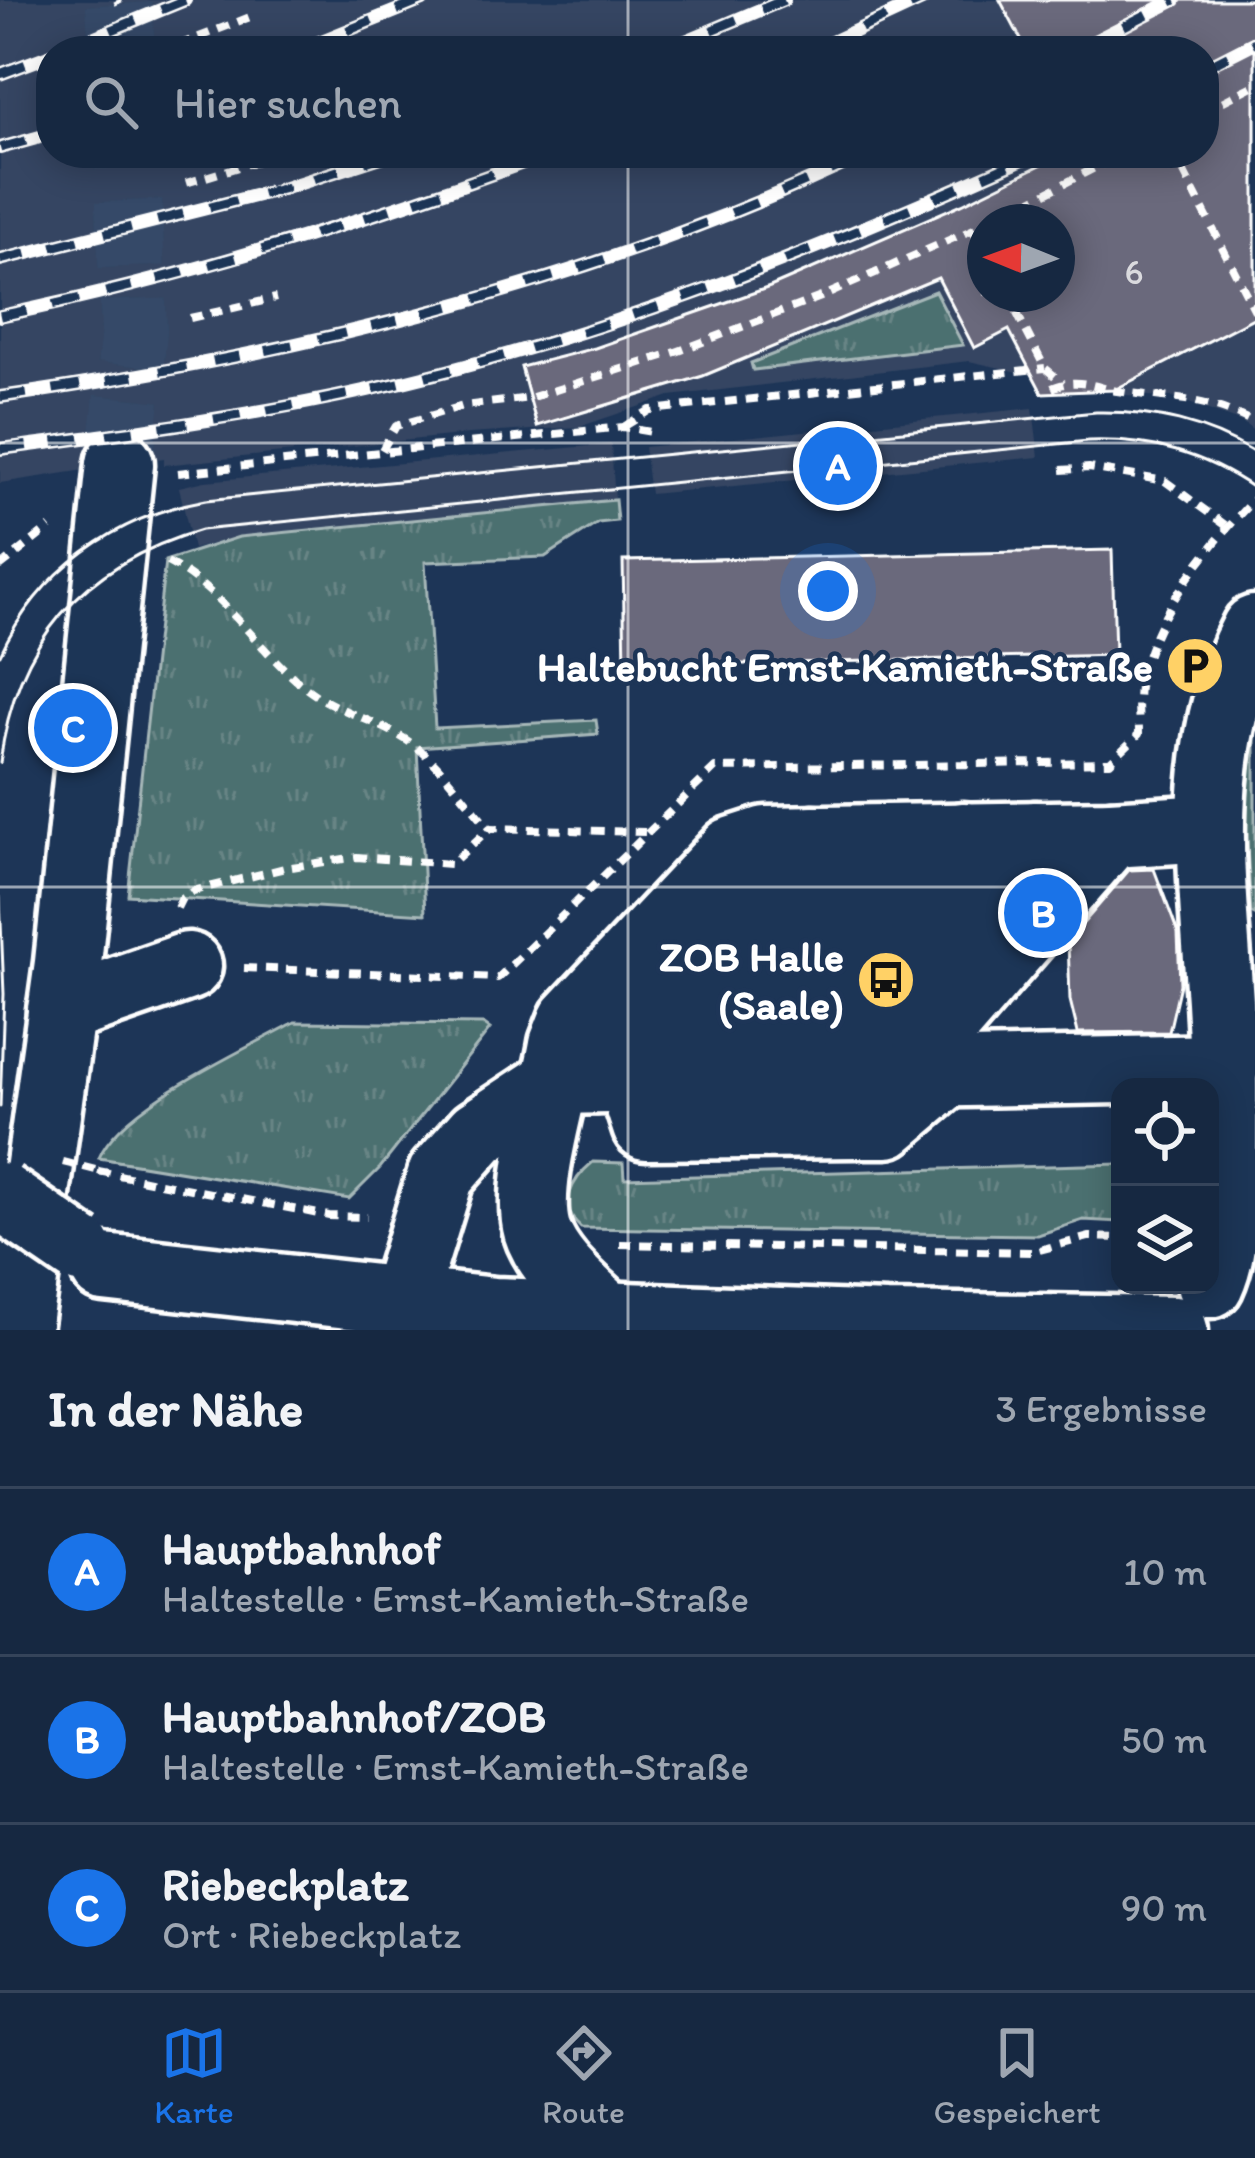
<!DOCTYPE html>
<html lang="de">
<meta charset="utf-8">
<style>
:root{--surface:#162841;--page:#1f3048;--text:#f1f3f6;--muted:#9ea6b1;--line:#35445a;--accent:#1a73e8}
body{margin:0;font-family:Itim,sans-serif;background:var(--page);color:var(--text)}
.controls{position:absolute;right:36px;bottom:36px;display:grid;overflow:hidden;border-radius:24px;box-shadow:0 6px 30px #0003}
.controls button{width:108px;height:108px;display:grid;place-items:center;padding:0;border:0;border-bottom:3px solid var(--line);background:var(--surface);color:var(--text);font:60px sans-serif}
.compass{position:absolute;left:967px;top:204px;width:108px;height:108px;border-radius:50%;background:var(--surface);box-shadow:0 6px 30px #0003;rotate:271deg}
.you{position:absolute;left:828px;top:591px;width:42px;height:42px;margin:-30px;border:9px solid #fff;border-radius:50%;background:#1a73e8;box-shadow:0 0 0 18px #1a73e833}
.badge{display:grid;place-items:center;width:78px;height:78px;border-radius:50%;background:var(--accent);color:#fff;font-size:39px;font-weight:700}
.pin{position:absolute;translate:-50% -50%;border:6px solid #fff;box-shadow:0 3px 12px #0006}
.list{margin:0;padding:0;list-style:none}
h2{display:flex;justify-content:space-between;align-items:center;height:156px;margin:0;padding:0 48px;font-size:51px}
h2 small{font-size:39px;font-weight:400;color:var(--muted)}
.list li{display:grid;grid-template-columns:78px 1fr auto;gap:36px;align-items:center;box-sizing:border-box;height:168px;padding:0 48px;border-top:3px solid var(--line)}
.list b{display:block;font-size:45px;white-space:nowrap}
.list p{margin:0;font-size:39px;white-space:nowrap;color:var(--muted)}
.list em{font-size:39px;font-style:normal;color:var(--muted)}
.icon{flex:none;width:66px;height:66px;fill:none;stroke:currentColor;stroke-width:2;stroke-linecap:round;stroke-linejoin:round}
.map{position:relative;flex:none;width:1255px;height:1330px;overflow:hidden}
.search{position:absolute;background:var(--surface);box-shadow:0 6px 30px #0003;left:36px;right:36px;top:36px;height:132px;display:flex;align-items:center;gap:30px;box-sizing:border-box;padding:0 42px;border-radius:48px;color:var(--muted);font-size:45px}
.sheet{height:660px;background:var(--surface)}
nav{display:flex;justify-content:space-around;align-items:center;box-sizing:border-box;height:168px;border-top:3px solid var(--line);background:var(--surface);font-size:33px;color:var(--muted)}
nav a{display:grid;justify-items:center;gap:6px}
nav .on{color:var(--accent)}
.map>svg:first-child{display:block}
.built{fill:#344562;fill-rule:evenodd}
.grass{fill:url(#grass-tufts);stroke:#a6b7b8;stroke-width:3}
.building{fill:#6a697c;stroke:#fff;stroke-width:3;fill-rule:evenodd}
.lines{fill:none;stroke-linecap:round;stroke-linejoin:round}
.minor-tunnel{stroke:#344968;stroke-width:66;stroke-dasharray:66 33;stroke-linecap:butt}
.minor-casing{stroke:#fff;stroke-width:75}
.major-casing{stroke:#fff;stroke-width:75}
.path{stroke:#fff;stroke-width:8;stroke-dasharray:12 9;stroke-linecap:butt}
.minor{stroke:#1d3557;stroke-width:66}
.major{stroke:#1d3557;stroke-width:66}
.tram{stroke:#fff;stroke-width:3}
.rail-casing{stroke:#fff;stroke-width:14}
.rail{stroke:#1d3557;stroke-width:9;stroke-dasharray:27;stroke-linecap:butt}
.major-bridge-casing{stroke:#fff;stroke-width:75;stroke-linecap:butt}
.path-bridge{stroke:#fff;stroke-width:8;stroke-dasharray:12 9;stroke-linecap:butt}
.major-bridge{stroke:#1d3557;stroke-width:66}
.grid{fill:none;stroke:#fff;stroke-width:3;stroke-opacity:0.55}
.labels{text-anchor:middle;stroke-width:9;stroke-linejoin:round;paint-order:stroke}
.number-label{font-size:36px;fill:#dadade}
.poi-label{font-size:42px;font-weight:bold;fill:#fff;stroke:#1d3557;text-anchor:end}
</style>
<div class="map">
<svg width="1255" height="1330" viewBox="0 0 1255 1330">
<defs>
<pattern id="grass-tufts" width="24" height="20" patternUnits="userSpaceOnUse" patternTransform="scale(3)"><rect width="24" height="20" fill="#4c6f70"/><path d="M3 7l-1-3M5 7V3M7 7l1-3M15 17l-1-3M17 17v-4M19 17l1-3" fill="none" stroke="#678585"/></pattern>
</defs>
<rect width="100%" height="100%" fill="#1d3557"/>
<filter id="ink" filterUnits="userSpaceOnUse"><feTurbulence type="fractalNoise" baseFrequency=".00833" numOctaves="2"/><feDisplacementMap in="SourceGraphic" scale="24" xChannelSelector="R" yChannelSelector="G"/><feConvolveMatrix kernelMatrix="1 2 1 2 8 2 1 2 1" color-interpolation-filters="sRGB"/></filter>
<g filter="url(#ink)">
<g class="built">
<path d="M 0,0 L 1255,0 L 1255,432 L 1242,422 L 1172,397 L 1123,395 L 969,361 L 670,396 L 579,427 L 469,434 L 164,465 L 164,458 L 0,483 ZM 51,51 L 1204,51 L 1204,153 L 51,153 ZM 985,222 L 1057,222 L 1057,294 L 985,294 Z"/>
<path d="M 1033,408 L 1039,457 L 650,494 L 644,447 Z"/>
<path d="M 611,444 L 615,500 L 239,537 L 193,549 L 179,487 L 205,481 Z"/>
</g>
<g class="grass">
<path d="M 935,291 L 963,345 L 753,370 L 751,363 Z"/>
<path d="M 615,500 L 617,521 L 598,523 L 545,557 L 425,562 L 435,728 L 596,720 L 598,734 L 417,747 L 425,914 L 128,895 L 165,561 L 239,537 Z"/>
<path d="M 1255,731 L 1255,915 L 1251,913 L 1244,796 Z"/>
<path d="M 295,1022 L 483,1024 L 490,1029 L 380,1168 L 349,1199 L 99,1158 C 119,1106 245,1050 295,1022 Z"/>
<path d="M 593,1162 L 623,1163 L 624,1178 L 1120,1164 L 1120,1222 L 1083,1220 L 1038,1235 L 581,1228 C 557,1207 571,1180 593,1162 Z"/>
</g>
<g class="building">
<path d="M 1000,0 L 1255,0 L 1255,317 L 1114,390 L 1042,393 L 1009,330 L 974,348 L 938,278 L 703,376 L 537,426 L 521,367 L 595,348 L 770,287 L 962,204 L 1065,153 L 1204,153 L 1204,51 L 1027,51 ZM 985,222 L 1057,222 L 1057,294 L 985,294 Z"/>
<path d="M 1112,550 L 1115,655 L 625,667 L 623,561 Z"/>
<path d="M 1154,869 L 1178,933 L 1180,984 L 1169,1032 L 1078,1033 L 1070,1000 L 1068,941 L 1129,870 Z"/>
</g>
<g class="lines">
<g class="minor-tunnel">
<path d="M 119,4 L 122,51"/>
<path d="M 120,464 L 134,331 L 127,153"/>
</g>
<g class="minor-casing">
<g id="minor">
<path d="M 61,1010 L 188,966"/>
<path d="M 903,1074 L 1111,834"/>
<path d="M 831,1076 L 1036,835"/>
<path d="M 751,1077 L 964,836"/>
<path d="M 674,1079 L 888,838"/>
<path d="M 596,1080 L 814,839"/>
<path d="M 631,1080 L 646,1126 L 857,1124 L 887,1124 L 946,1074"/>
<path d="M 1210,1284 C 1228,1245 1223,1199 1223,1157 C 1224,1095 1223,1035 1218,973 C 1210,855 1197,738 1255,629"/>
<path d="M 609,1317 C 584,1292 548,1265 537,1230 C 524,1183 555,1094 563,1044 L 572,1021 L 732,851 L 766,840 L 1111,834 L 1209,828"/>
<path d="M 17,1330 L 68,963 L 120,464"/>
<path d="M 393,1330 L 441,1175 L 478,1133 L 557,1081 L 1225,1068"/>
</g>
</g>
<g class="major-casing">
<path id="major" d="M 104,1268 L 494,1311 L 886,1326 L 1174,1330"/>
</g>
<g class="path">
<path d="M 117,0 L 119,4"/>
<path d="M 179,45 L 255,15"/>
<path d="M 1204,111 L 1255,85"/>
<path d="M 1174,153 L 1255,311"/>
<path d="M 186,183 L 274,156"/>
<path d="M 989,222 L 1124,153"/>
<path d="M 973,230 L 985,252"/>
<path d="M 1007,294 L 1045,368 L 1063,383"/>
<path d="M 190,318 L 276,298"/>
<path d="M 1052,388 C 1077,377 1092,386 1117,391 C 1171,400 1203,396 1255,423"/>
<path d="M 625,426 L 650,410 L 1045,368"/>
<path d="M 382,450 L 396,426 L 463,406 L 530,398 L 676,352 L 826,295 L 985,224"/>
<path d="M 1061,470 L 1089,468 L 1165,481 L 1228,527"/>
<path d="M 178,473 L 623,427 L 651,432"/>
<path d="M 167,562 C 223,591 254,645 302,685 C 336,713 380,720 415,746 C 443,767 466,802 490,828"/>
<path d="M 0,567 L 50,527"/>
<path d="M 177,908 L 182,898 L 193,891 L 285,868 L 357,857 L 451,864 L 490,828 L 645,832"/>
<path d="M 244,968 L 498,978 L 715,768 L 1110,762 L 1139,734 C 1139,719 1137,702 1139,687 C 1153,613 1205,551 1255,498"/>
<path d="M 98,1171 L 329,1216 L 367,1217"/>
<path d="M 620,1244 L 1031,1252 L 1089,1237 L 1120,1238"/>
</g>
<use href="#minor" class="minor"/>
<use href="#major" class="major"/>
<g class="tram">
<path d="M 0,655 C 38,571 116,516 206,500 L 1096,412 C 1154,411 1205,423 1255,453"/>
<path d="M 0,763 C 15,641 83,564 201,530 L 1088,441 C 1151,439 1203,453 1255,489"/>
<path d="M 0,898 L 4,994 L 0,1107"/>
</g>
<g class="rail-casing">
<g id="rail">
<path d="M 61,51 L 185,0"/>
<path d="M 297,51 L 423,0"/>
<path d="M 662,51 L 784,0"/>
<path d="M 812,51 L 922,0"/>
<path d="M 1075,51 L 1175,0"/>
<path d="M 1204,68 L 1255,42"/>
<path d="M 0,74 L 51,55"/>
<path d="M 0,148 L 51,134"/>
<path d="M 0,260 L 282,189 L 393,153"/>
<path d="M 0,316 C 188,277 370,220 550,153"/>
<path d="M 0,397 C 296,355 597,283 868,153"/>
<path d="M 0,449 C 123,433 247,417 368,390 C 599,339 821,250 1036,153"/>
</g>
</g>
<use href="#rail" class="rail"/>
<g class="major-bridge-casing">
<path id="major-bridge" d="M 0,1196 L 79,1250"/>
</g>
<path class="path-bridge" d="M 63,1162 L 96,1170"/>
<use href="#major-bridge" class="major-bridge"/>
</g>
</g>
<path class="grid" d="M 628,0 L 628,51M 628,153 L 628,1330M 0,443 L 1255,443M 0,887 L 1255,887"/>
<defs>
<g id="parking-disc" transform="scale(3)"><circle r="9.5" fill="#ffd166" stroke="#1d3557"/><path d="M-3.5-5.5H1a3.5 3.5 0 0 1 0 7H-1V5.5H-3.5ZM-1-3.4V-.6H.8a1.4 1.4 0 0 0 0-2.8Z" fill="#111"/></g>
<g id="bus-disc" transform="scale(3)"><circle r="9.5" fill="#ffd166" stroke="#1d3557"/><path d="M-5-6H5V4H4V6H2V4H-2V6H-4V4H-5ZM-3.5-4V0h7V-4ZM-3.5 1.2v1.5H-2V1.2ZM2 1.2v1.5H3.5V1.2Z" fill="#111"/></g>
</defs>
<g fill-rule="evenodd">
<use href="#parking-disc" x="1195" y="666"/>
<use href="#bus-disc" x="886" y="980"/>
</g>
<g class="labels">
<g class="number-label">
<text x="1134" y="284">6</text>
</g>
<g class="poi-label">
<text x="1153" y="681">Haltebucht Ernst-Kamieth-Straße</text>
<text x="844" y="971">ZOB Halle<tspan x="844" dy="48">(Saale)</tspan></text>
</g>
</g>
</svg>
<div class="controls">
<button><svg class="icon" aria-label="locate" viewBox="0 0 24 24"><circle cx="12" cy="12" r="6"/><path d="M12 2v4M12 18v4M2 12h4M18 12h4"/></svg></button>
<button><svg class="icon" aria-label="layers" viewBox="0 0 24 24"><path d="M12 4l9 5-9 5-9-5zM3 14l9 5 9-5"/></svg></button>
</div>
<svg class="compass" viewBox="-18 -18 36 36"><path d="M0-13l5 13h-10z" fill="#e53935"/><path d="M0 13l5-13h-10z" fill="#9ea6b1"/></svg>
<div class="you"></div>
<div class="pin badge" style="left:838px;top:466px">A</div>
<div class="pin badge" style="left:1043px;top:913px">B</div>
<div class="pin badge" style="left:73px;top:728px">C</div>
<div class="search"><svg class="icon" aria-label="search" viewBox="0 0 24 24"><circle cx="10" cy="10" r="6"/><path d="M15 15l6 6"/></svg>Hier suchen</div>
</div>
<section class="sheet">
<h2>In der Nähe<small>3 Ergebnisse</small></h2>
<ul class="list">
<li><span class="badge">A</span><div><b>Hauptbahnhof</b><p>Haltestelle · Ernst-Kamieth-Straße</p></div><em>10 m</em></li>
<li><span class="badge">B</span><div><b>Hauptbahnhof/ZOB</b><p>Haltestelle · Ernst-Kamieth-Straße</p></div><em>50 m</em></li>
<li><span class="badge">C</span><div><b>Riebeckplatz</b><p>Ort · Riebeckplatz</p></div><em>90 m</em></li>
</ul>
</section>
<nav>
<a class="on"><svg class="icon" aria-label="map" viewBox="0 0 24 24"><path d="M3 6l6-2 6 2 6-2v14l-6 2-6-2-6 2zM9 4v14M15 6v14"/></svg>Karte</a>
<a><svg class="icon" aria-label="directions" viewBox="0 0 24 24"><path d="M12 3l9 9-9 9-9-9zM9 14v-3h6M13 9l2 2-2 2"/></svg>Route</a>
<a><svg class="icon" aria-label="saved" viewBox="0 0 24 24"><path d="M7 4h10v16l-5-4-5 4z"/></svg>Gespeichert</a>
</nav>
